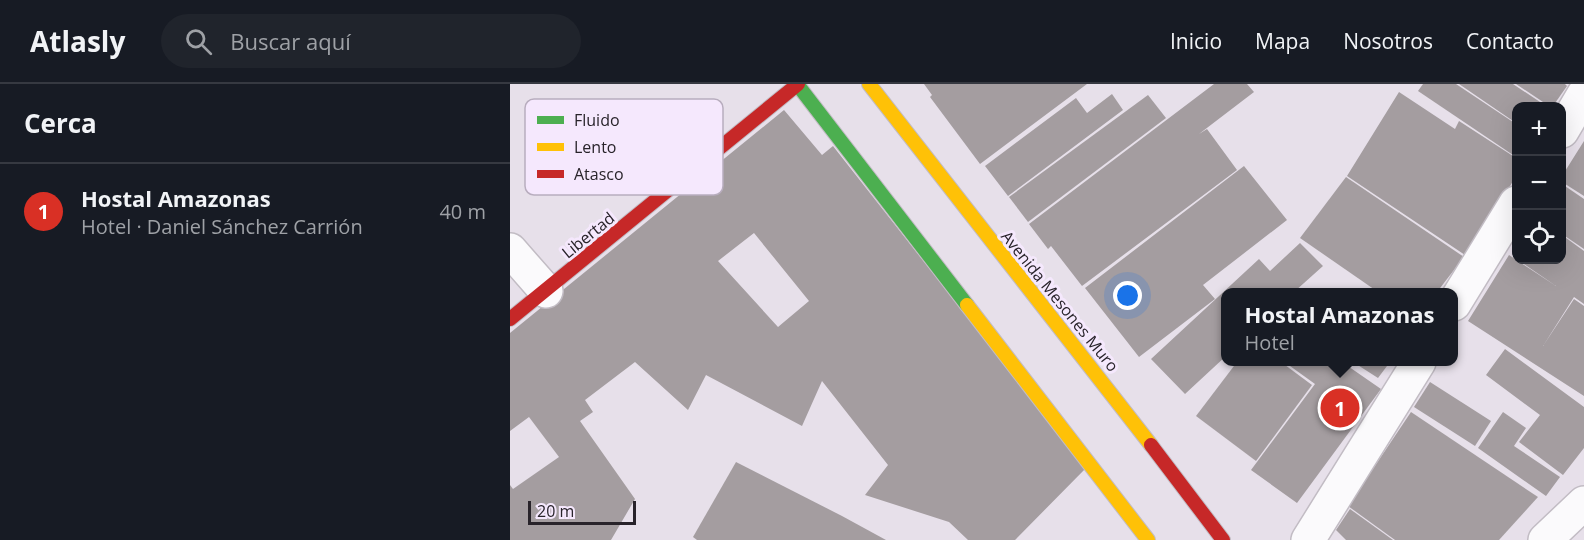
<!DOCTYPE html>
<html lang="es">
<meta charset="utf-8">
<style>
:root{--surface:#171b24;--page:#20242c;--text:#f1f3f6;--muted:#9ea1a6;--line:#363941;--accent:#d93025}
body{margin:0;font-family:"Open Sans",sans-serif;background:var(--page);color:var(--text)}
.controls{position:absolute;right:18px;top:18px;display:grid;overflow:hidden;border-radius:12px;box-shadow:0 6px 24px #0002}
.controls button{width:54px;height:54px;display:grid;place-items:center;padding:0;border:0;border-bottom:2px solid var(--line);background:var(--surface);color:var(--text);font:30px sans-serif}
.scale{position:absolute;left:18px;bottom:15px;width:108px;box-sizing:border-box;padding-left:6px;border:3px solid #28232a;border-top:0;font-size:16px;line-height:21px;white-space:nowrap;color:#28232a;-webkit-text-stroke:4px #f5e8fd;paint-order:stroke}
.you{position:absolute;left:618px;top:212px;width:21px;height:21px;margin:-15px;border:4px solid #fff;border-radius:50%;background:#1a73e8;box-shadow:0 0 0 9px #1a73e833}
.badge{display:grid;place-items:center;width:39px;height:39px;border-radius:50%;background:var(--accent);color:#fff;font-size:20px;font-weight:700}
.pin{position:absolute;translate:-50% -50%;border:3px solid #fff;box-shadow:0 2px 6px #0006}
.popup{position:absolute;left:711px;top:204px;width:237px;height:78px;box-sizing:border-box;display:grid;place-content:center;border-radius:12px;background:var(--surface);filter:drop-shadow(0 2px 4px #0005);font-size:20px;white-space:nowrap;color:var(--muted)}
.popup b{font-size:22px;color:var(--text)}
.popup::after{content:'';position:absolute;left:50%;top:100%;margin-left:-12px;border:12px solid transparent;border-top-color:var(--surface)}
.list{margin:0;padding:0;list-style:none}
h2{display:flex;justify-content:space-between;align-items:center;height:78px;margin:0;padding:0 24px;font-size:26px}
h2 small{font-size:20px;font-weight:400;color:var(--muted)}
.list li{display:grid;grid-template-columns:39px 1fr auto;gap:18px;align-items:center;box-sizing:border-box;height:96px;padding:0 24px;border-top:2px solid var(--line)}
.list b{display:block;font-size:22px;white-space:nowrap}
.list p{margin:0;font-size:20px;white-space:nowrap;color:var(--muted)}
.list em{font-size:20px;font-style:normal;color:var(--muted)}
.icon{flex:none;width:33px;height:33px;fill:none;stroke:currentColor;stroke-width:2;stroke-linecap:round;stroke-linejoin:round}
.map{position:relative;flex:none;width:1074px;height:456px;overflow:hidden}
header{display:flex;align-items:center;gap:36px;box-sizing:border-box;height:84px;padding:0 30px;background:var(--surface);border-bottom:2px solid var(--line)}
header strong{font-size:28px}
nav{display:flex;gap:33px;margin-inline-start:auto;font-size:21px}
.search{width:420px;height:54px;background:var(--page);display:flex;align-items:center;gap:15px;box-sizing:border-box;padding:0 21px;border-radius:33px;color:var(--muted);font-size:22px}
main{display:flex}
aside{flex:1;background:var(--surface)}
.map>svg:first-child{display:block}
.building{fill:#a49da0;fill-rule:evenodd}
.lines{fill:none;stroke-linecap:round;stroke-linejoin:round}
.street-casing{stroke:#c2bcc4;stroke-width:36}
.fast-casing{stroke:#c2bcc4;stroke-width:16}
.slow-casing{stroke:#c2bcc4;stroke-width:16}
.jam-casing{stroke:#c2bcc4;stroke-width:16}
.street{stroke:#fbfafc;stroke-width:33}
.fast{stroke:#4caf50;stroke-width:14}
.slow{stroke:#ffc107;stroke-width:14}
.jam{stroke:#c62828;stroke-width:14}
.labels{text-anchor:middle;stroke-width:6;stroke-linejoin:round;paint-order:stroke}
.street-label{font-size:16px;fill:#28232a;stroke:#f5e8fd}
.key{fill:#f5e8fd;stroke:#b8adbe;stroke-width:1.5}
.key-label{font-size:16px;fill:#28232a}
</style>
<header>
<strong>Atlasly</strong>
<div class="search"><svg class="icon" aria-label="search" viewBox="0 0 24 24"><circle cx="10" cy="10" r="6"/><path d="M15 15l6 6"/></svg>Buscar aquí</div>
<nav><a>Inicio</a><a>Mapa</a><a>Nosotros</a><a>Contacto</a></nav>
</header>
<main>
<aside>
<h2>Cerca<small></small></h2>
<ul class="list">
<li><span class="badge">1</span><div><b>Hostal Amazonas</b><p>Hotel · Daniel Sánchez Carrión</p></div><em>40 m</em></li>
</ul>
</aside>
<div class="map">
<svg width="1074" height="456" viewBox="0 0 1074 456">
<rect width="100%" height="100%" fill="#e7e0ea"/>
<g class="building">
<path d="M 414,0 L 577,0 L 470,80 L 420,13 L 422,11 Z"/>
<path d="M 704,0 L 737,0 L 744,8 L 689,50 L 697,45 L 727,86 L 572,202 L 541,162 L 538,165 L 519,140 Z"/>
<path d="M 913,0 L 946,0 L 1006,40 L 1006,73 L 908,7 Z"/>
<path d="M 949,0 L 1003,0 L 1036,22 L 1006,22 L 1006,39 Z"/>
<path d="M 1006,0 L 1055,0 L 1057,2 L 1043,22 L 1039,22 Z"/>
<path d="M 889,8 L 945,45 L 949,37 L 1006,74 L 1006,92 L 958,173 L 837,92 Z"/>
<path d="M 602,10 L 613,26 L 498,112 L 475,82 L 566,14 L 577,29 Z"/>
<path d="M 638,11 L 656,34 L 518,138 L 499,113 Z"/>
<path d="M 274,26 L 312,71 L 323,62 L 576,384 L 505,456 L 458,456 L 439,438 L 355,411 L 378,381 L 312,297 L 292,342 L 196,291 L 178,326 L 125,278 L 75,316 L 83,328 L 70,337 L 125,415 L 101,456 L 0,456 L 0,401 L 3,405 L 49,373 L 19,333 L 0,347 L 0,249 ZM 244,149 L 299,217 L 268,243 L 208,177 Z"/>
<path d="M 1074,57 L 1074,112 L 1052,98 L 1052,92 Z"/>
<path d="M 734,82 L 777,136 L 693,201 L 705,215 L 629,273 L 575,204 Z"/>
<path d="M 836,93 L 954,173 L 927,208 L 868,208 L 790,154 Z"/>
<path d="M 1052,100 L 1074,115 L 1074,165 L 1052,150 Z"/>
<path d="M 1052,151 L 1074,167 L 1074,220 L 1064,213 L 1033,262 L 1064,215 L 1074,222 L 1074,312 L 958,237 L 999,171 L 1046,202 L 1008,176 L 1052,176 Z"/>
<path d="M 790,159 L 813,182 L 784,208 L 716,208 L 716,272 L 675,310 L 641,275 L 749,175 L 760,187 Z"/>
<path d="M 995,265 L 1074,323 L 1074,364 L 1053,391 L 1009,358 L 1030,331 L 976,291 Z"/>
<path d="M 727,278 L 771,278 L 802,301 L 746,377 L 686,332 Z"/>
<path d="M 784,278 L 832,278 L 871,305 L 787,419 L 741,386 L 805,300 L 780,282 Z"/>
<path d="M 843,278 L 880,278 L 868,294 Z"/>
<path d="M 920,298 L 981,337 L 965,362 L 904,323 Z"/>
<path d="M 901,328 L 1028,413 L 989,456 L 885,456 L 838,422 Z"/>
<path d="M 993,328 L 1016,344 L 1004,362 L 1050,393 L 1036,412 L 968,364 Z"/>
<path d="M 226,378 L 332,432 L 376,456 L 187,456 L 183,453 Z"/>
<path d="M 840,425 L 883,456 L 836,456 L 826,446 Z"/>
</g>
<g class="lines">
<g class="street-casing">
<g id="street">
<path d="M 1052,47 L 1074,10"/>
<path d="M 0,166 L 36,207"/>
<path d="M 944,220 L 1006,119"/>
<path d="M 798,456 L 909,278"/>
<path d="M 1035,456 L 1074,419"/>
</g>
</g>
<g class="fast-casing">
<path id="fast" d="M 287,0 L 457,221"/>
</g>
<g class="slow-casing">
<g id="slow">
<path d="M 359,0 L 641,361"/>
<path d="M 457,221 L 638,456"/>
</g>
</g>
<g class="jam-casing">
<g id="jam">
<path d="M 0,235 L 288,0"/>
<path d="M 641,361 L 713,456"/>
</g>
</g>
<use href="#street" class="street"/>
<use href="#fast" class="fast"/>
<use href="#slow" class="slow"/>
<use href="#jam" class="jam"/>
</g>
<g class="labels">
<g class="street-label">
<text transform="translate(78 151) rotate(-39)" y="6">Libertad</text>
<text transform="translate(550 217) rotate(51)" y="6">Avenida Mesones Muro</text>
</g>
</g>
<rect x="15" y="15" width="198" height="96" rx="9" class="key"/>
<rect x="27" y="32" width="27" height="8" fill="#4caf50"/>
<rect x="27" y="59" width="27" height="8" fill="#ffc107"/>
<rect x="27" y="86" width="27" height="8" fill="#c62828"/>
<g class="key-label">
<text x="64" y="42">Fluido</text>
<text x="64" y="69">Lento</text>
<text x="64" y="96">Atasco</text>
</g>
</svg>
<div class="controls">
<button>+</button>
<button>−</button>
<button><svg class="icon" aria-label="locate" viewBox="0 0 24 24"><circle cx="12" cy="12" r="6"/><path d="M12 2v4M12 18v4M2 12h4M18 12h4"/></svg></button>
</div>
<div class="scale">20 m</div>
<div class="you"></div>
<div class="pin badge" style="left:830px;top:324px">1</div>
<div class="popup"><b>Hostal Amazonas</b>Hotel</div>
</div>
</main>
